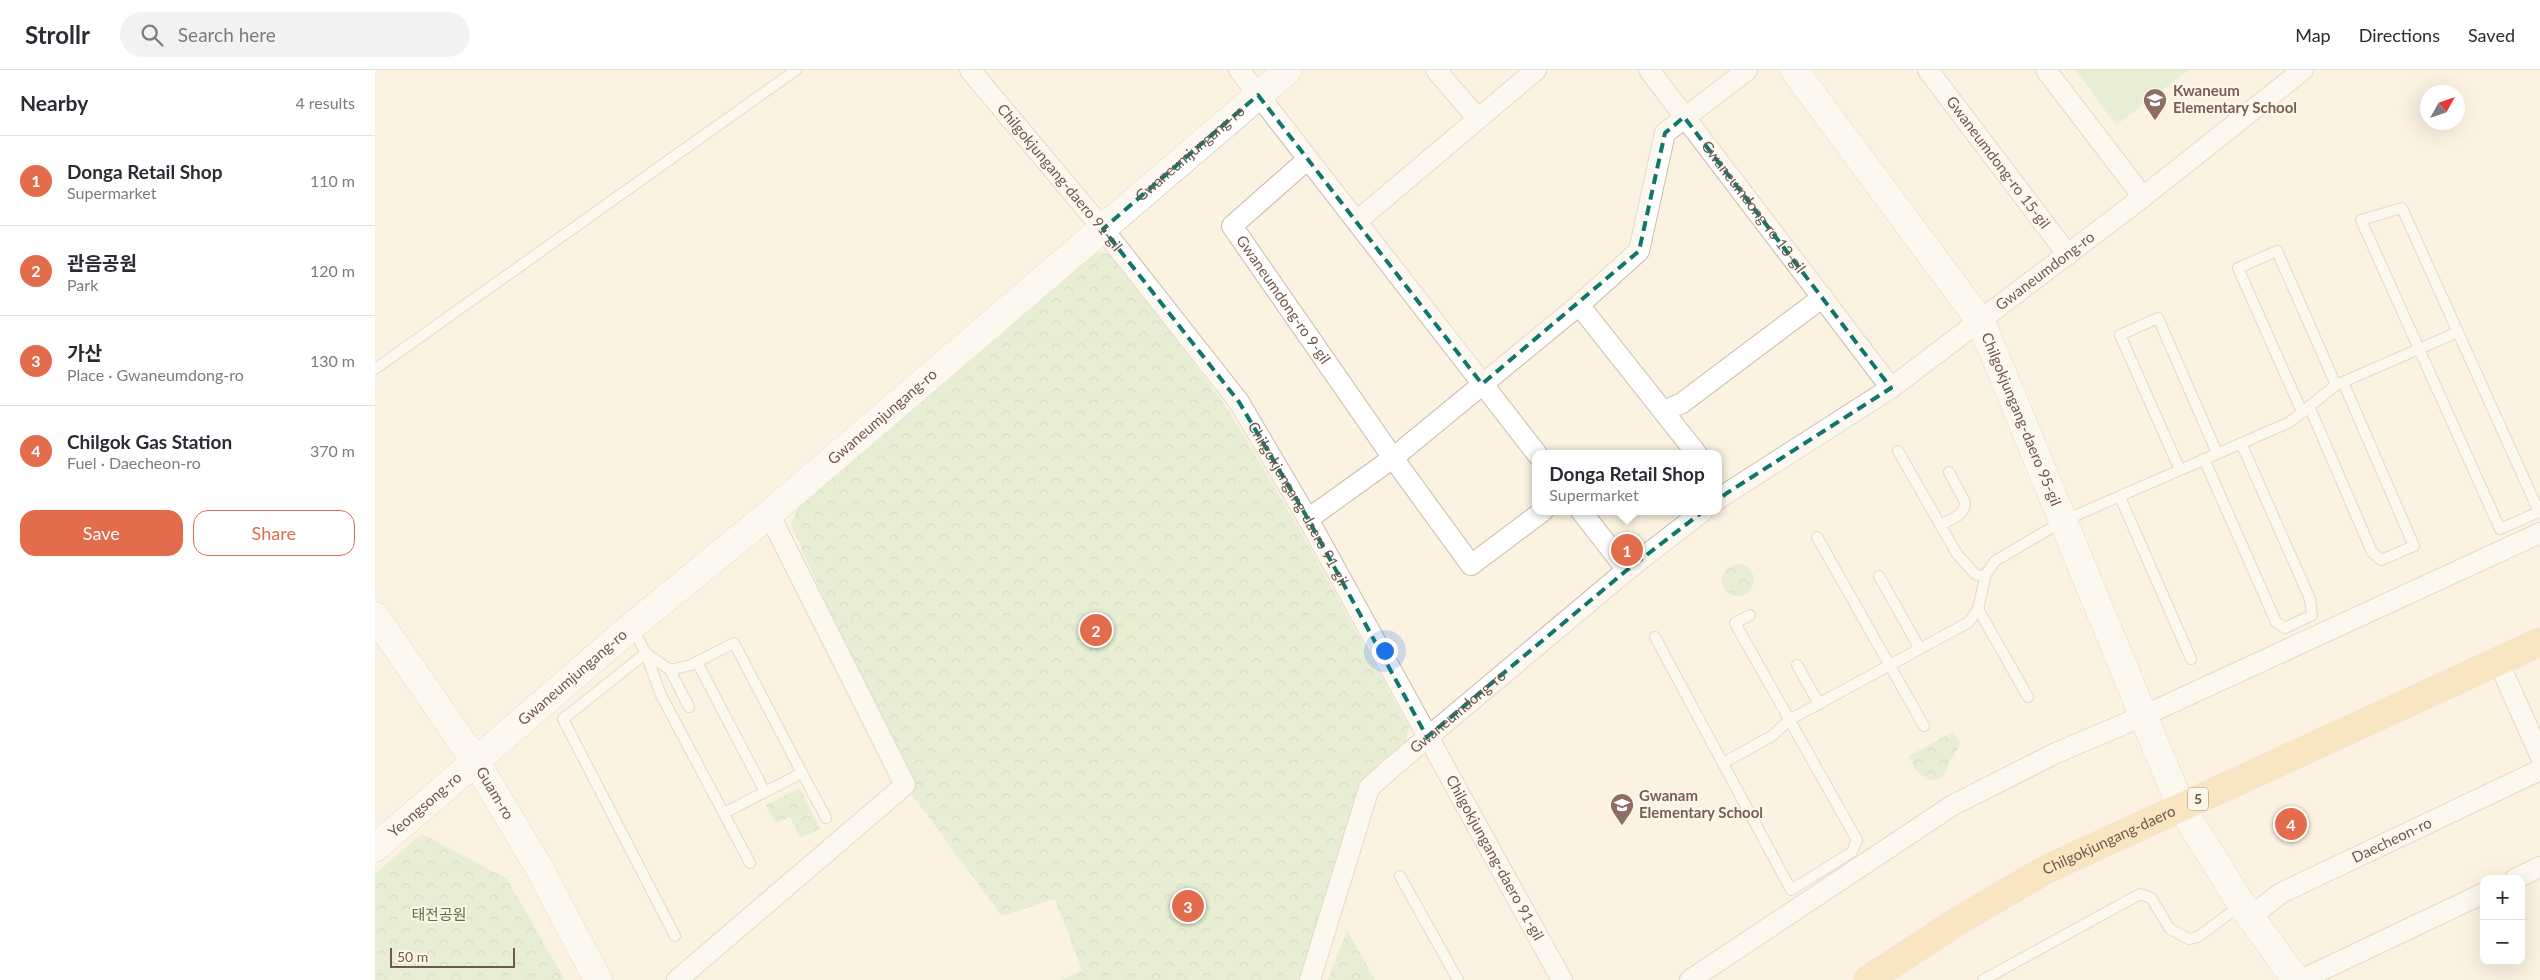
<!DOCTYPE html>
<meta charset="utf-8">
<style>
:root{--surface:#fff;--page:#f2f2f3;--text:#2b2b33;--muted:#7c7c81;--line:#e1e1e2;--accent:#e26c4b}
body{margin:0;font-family:Lato,"Noto Sans KR",sans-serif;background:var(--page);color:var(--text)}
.controls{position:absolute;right:15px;bottom:15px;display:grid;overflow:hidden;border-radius:10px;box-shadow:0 5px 20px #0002}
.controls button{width:45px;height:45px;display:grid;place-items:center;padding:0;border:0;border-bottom:1px solid var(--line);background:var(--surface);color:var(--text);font:25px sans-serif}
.compass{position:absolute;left:2045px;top:15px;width:45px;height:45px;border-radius:50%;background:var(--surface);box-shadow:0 5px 20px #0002;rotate:50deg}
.scale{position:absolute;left:15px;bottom:12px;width:125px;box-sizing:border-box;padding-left:5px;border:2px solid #72584a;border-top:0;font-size:14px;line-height:18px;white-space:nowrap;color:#72584a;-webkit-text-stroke:4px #fef6e8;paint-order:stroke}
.you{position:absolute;left:1009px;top:580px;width:18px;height:18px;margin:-12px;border:4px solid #fff;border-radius:50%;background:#1a73e8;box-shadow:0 0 0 8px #1a73e833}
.badge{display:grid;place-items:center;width:32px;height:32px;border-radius:50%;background:var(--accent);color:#fff;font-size:16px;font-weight:700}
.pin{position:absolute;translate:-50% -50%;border:2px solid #fff;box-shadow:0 1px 5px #0006}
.popup{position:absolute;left:1157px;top:380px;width:190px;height:65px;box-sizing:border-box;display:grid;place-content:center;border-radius:10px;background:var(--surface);filter:drop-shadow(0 1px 4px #0005);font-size:16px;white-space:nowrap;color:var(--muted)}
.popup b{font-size:19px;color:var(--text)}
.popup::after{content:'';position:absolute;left:50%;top:100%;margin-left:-10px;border:10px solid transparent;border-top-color:var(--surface)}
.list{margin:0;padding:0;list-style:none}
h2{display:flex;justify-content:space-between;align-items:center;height:65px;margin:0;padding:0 20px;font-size:21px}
h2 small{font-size:16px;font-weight:400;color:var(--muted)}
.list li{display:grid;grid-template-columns:32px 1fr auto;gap:15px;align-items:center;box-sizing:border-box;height:90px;padding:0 20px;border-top:1px solid var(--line)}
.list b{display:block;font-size:19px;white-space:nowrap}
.list p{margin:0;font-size:16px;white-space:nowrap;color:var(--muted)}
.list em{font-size:16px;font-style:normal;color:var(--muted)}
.actions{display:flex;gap:10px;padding:15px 20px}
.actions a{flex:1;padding:11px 0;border:1px solid var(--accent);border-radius:15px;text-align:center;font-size:18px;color:var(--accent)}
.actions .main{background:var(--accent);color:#fff}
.icon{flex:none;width:28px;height:28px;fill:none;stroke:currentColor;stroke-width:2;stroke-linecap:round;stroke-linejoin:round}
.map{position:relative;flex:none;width:2165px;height:910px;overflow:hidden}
header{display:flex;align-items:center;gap:30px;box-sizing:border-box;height:70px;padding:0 25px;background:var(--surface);border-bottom:1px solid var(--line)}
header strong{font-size:24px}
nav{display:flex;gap:28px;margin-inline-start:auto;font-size:18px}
.search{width:350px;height:45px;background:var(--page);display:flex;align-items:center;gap:12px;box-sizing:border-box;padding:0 18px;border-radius:28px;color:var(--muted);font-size:19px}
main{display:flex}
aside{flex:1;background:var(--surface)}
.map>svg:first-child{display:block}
.park{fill:url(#park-crowns)}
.pitch{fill:#d1e8c2}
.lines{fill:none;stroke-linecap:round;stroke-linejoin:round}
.lane-casing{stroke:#ccb9aa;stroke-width:12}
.street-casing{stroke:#ccb9aa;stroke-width:22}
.secondary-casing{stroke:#d1bbaa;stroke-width:29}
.primary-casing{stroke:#dad4d0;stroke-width:29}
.lane{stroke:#fff;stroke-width:10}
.street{stroke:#fff;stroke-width:20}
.secondary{stroke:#fff;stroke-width:28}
.primary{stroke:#f8d69d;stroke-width:28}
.marked{fill:none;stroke:#0f766e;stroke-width:4;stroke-dasharray:10 6;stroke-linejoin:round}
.labels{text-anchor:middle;stroke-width:4;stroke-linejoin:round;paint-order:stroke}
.shield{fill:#fef6e8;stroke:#9c8779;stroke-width:1}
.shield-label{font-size:14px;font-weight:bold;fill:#72584a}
.education-label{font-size:15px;font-weight:bold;fill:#785e54;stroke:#fef6e8;text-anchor:start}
.street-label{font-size:15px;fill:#72584a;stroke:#fef6e8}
.park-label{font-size:15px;fill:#527842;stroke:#fef6e8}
</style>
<header>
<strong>Strollr</strong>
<div class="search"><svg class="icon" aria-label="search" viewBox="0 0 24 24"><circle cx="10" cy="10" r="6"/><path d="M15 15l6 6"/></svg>Search here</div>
<nav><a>Map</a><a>Directions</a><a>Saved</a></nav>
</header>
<main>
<aside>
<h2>Nearby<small>4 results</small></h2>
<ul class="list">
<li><span class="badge">1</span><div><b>Donga Retail Shop</b><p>Supermarket</p></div><em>110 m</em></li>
<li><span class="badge">2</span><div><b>관음공원</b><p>Park</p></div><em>120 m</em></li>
<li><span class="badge">3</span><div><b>가산</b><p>Place · Gwaneumdong-ro</p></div><em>130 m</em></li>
<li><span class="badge">4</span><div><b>Chilgok Gas Station</b><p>Fuel · Daecheon-ro</p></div><em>370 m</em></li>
</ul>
<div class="actions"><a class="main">Save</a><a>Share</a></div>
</aside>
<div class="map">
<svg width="2165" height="910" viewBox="0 0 2165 910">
<defs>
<pattern id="park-crowns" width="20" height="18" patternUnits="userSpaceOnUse" patternTransform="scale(1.25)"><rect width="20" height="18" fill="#d1e8c2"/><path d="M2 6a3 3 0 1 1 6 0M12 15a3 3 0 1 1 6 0" fill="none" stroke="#aebfa0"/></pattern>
</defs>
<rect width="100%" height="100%" fill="#fbf2e2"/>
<g class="park">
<path d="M 718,181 L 739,185 L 854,341 L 926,462 L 1034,657 L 1031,672 L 988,717 L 923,910 L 685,910 L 707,900 L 680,829 L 627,846 L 530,715 L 416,454 L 424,435 Z"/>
<circle cx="1363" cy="510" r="16"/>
<path d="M 1578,662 L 1585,672 C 1583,682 1581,681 1576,689 C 1566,703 1578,709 1552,710 L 1540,699 L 1534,686 Z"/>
<path d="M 425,718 L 445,759 L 426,768 L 415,747 L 401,754 L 391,735 Z"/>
<path d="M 47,764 L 132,809 L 190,910 L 0,910 L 0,804 Z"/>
<path d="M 972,860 L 1000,910 L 953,910 Z"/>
</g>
<path class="pitch" d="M 1700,0 L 1814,0 L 1741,55 Z"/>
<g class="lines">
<g class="lane-casing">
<g id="lane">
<path d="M 0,299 L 421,0"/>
<path d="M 1934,336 L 1997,482 L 2006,490 L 2039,476 L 1968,312"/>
<path d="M 1927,342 L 1863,198 L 1902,181 L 1961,315"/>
<path d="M 1523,381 L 1582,484 L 1600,504 L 1610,507"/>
<path d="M 1829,389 L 1901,552 L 1910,558 L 1937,545 L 1935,529 L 1866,373"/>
<path d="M 1805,400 L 1745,265 L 1783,248 L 1842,383"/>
<path d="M 1745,427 L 1816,589"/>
<path d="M 2164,442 L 2027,138 L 1986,150 L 2125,459 L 2164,442 L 2165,441"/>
<path d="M 1565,455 C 1576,449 1590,446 1590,432 L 1574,402"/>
<path d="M 1442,467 L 1549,656"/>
<path d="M 1504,506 L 1545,579"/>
<path d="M 1603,539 L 1653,627"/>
<path d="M 257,558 L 271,583 L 285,623 L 375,793"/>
<path d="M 1280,567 L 1416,820 L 1477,782 L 1482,770 L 1360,553 L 1375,545"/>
<path d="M 271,583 L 188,649 L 300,866"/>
<path d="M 271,583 L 295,600 L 314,637"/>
<path d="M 322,592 L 390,722"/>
<path d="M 1422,595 L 1444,634"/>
<path d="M 295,600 L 316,595 L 359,573 L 427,703 L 349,743"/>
<path d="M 1348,693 L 1397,666 L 1414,650 L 1594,552 L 1603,539 L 1611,504 L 1620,491 L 1688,451 L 1915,352 L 1961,315 L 2083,262"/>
<path d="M 427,703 L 451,748"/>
<path d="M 1025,806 L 1083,910"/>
<path d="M 1608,910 L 1765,824 L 1776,828 L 1795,859 L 1814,869 L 1823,867 L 1866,835"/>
</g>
</g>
<g class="street-casing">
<g id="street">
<path id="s1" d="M 595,0 L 728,159 L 864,332 L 933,449 L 1187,910"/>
<path d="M 864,0 L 1162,384"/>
<path d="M 1061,0 L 1103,49"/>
<path id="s2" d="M 1274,0 L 1516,318"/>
<path id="s3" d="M 1553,0 L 1693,185"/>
<path d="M 1671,0 L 1768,127"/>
<path id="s4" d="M 933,89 L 857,156 L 1018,388 L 1096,495 L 1168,441"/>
<path d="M 982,151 L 1161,0"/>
<path d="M 1204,235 L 1322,384"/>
<path d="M 1289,341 L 1307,333 L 1448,227"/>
<path id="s5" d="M 1343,429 L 1516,318 L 1768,127 L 1928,0"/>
<path d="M 1206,441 L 1252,500"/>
<path d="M 933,449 L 1018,388 L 1204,235 L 1264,181 L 1290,63 L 1372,0"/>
<path d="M 2123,591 L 2165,685"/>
<path d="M 2140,809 L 2165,797"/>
<path id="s6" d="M 1875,847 L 1906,823 L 2165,700"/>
<path d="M 302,910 L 530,715 L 394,444"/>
<path id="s7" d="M 935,910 L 994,718 L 1015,699 L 1252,500 L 1328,441"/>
<path d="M 1315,910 L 1578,735 L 1681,683 L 1768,646 L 2165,463"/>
<path d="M 1926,910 L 2109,823"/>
</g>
</g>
<g class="secondary-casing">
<g id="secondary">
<path id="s8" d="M 1419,0 L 1606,252 L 1806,737 L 1867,835 L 1921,910"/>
<path id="s9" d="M 0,546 L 101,692 L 163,796 L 223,910"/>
<path id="s10" d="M 0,778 L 256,557 L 394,444 L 913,0"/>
</g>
</g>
<g class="primary-casing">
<g id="primary">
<path id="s11" d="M 1493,910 L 1583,851 L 1672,799 L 2165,572"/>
</g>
</g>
<use href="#lane" class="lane"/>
<use href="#street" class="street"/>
<use href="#secondary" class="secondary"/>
<use href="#primary" class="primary"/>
</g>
<path d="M0 0H2165V910H0ZM 883,25 L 1107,314 L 1264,181 L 1290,63 L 1309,47 L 1516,318 L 1352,423 L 1252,500 L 1052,667 L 933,449 L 864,332 L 728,159 Z" fill="#fbf2e2" fill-opacity=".55" fill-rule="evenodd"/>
<path class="marked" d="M 883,25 L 1107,314 L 1264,181 L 1290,63 L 1309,47 L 1516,318 L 1352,423 L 1252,500 L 1052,667 L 933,449 L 864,332 L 728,159 Z"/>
<defs>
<g id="school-pin" transform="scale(1.25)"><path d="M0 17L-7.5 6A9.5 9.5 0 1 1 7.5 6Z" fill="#8d6e63" stroke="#fef6e8"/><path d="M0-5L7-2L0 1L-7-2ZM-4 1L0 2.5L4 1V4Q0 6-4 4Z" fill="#fff"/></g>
</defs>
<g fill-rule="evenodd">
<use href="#school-pin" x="1780" y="30"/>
<use href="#school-pin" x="1247" y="735"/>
</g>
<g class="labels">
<rect class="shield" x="1813" y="717.5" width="20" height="23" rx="4"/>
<g class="shield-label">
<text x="1823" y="734">5</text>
</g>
<g class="education-label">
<text x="1798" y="26">Kwaneum<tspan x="1798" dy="17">Elementary School</tspan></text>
<text x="1264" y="731">Gwanam<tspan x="1264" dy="17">Elementary School</tspan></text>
</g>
<g class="street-label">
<text dy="5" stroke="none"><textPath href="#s10" startOffset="1071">Gwaneumjungang-ro</textPath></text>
<text dy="5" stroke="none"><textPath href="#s3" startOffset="116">Gwaneumdong-ro 15-gil</textPath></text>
<text dy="5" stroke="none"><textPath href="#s1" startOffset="140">Chilgokjungang-daero 91-gil</textPath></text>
<text dy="5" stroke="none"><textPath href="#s2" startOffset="172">Gwaneumdong-ro 13-gil</textPath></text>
<text dy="5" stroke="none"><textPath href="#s5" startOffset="399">Gwaneumdong-ro</textPath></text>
<text dy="5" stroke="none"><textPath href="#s4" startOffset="191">Gwaneumdong-ro 9-gil</textPath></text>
<text dy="5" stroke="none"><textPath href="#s10" startOffset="666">Gwaneumjungang-ro</textPath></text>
<text dy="5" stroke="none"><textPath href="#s8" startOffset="419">Chilgokjungang-daero 95-gil</textPath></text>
<text dy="5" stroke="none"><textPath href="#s1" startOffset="545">Chilgokjungang-daero 91-gil</textPath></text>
<text dy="5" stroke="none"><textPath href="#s10" startOffset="261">Gwaneumjungang-ro</textPath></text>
<text dy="5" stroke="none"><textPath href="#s7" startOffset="318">Gwaneumdong-ro</textPath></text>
<text dy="5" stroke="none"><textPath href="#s9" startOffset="214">Guam-ro</textPath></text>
<text dy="5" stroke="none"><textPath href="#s10" startOffset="66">Yeongsong-ro</textPath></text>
<text dy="5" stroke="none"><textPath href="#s6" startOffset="162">Daecheon-ro</textPath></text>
<text dy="5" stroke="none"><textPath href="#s11" startOffset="279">Chilgokjungang-daero</textPath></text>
<text dy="5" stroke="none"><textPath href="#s1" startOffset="950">Chilgokjungang-daero 91-gil</textPath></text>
</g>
<g class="park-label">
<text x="64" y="850">태전공원</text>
</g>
</g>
</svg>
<div class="controls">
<button>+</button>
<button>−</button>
</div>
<svg class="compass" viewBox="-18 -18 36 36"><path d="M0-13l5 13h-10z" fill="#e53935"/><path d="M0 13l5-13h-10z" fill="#7c7c81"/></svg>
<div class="scale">50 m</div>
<div class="you"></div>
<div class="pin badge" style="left:1252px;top:480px">1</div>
<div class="popup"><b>Donga Retail Shop</b>Supermarket</div>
<div class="pin badge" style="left:721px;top:560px">2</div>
<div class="pin badge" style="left:813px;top:836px">3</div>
<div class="pin badge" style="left:1916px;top:754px">4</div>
</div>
</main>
